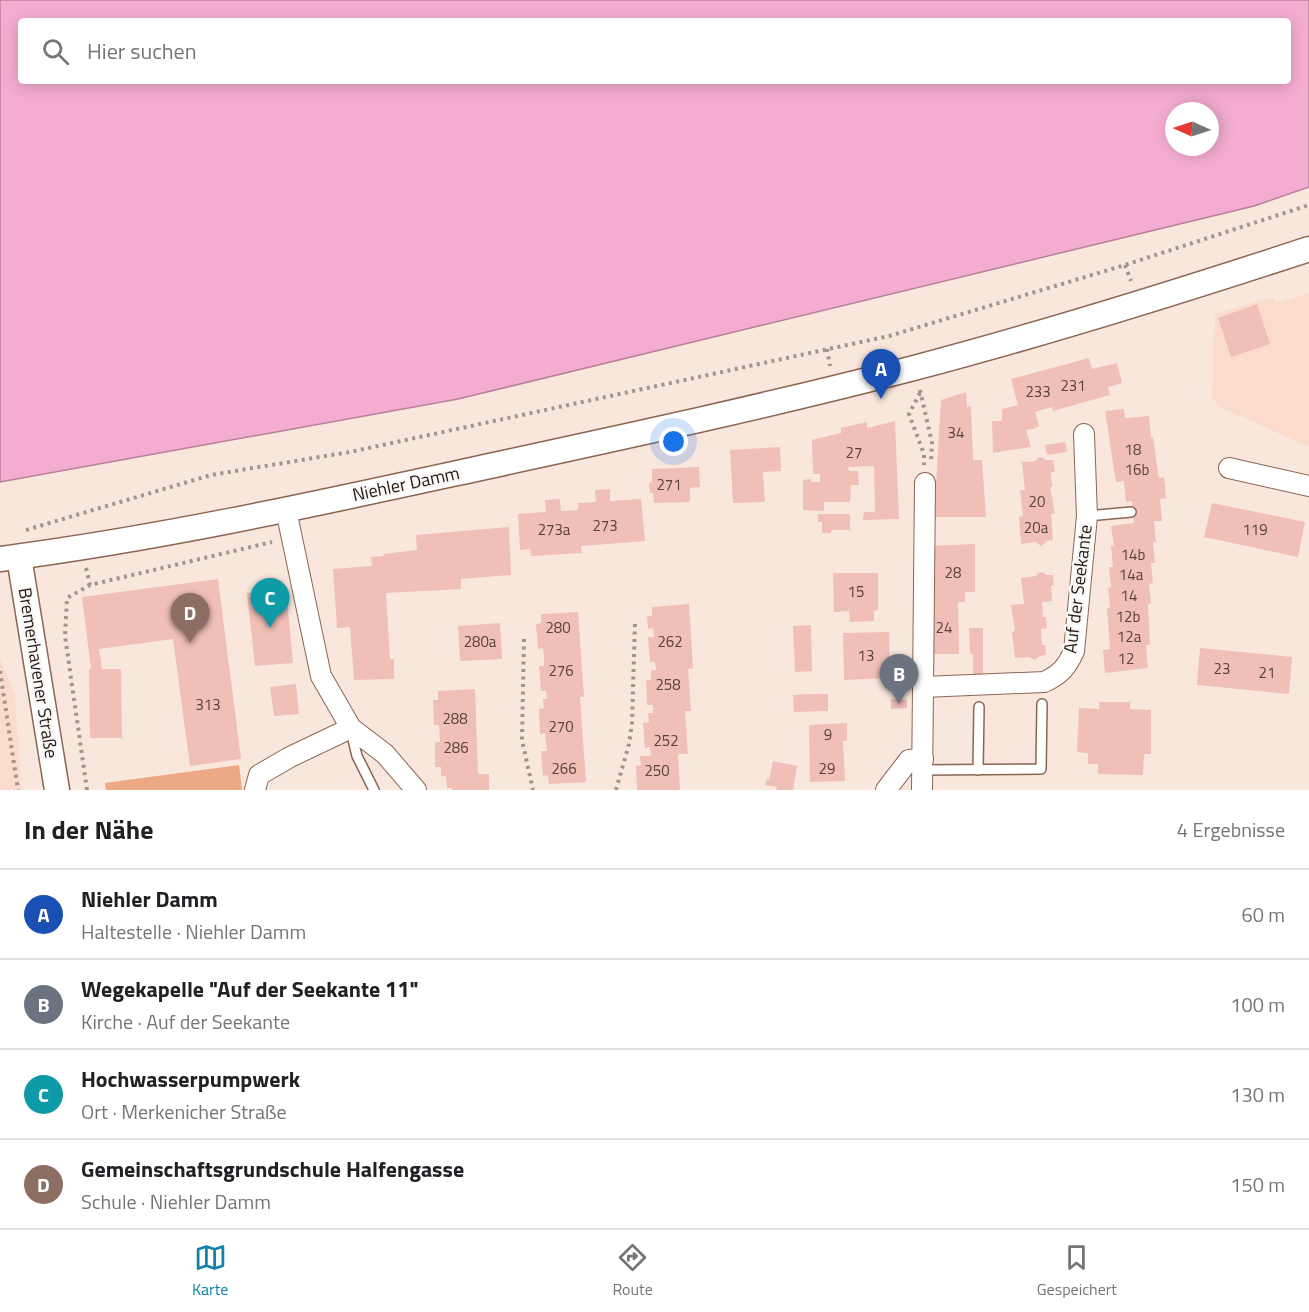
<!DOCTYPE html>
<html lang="de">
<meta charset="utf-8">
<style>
:root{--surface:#fff;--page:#f6f6f6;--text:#202124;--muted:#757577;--line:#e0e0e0;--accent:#0e84aa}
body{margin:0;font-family:"Titillium Web",sans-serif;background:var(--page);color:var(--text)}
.compass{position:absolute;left:1165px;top:102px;width:54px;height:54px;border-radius:50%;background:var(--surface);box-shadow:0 3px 15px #0003;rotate:273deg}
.you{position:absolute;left:674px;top:442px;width:21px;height:21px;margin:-15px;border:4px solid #fff;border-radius:50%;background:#1a73e8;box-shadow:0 0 0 9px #1a73e833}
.badge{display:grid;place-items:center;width:39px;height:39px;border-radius:50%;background:var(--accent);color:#fff;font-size:20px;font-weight:700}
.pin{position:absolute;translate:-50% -50px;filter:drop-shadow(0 2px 3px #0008)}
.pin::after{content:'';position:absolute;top:32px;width:21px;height:18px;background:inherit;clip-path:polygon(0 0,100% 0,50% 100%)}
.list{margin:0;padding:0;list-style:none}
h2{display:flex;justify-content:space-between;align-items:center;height:78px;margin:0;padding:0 24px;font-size:26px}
h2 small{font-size:20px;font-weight:400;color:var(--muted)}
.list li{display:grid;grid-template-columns:39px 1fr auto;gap:18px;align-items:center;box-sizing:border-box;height:90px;padding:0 24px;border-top:2px solid var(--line)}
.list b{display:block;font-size:22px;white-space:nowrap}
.list p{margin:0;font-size:20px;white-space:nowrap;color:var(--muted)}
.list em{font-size:20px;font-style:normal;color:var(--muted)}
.icon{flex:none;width:33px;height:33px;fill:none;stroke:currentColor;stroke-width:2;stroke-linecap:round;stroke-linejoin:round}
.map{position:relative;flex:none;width:1309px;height:790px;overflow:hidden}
.search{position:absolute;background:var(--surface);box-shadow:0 3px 15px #0003;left:18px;right:18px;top:18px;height:66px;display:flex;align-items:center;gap:15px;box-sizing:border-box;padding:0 21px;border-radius:6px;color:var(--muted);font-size:22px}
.sheet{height:438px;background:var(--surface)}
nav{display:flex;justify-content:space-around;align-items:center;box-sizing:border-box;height:84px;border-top:2px solid var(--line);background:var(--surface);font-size:16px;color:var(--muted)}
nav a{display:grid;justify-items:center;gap:3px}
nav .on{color:var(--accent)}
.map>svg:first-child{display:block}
.built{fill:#fbdbcc}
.forest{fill:#eda886}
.water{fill:#f4add1;stroke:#b68097;stroke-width:1.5;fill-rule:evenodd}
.building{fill:#f0bfb8}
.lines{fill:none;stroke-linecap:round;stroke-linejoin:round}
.service-casing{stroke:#8c6552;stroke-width:12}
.minor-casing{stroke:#8c6552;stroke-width:22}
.tertiary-casing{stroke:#8c6552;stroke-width:27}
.path{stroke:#a4938b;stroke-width:4;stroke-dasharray:3 4.5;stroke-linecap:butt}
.service{stroke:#fff;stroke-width:9}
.minor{stroke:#fff;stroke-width:20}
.tertiary{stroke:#fff;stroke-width:24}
.labels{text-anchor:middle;stroke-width:5;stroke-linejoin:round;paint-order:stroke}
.number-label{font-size:15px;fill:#59423a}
.street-label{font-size:18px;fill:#271810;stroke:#f8f8f8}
</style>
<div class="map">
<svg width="1309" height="790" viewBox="0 0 1309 790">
<rect width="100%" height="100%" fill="#f9e7de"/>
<g class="built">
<path d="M 1309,293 L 1309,447 L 1220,407 L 1212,398 L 1215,314 L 1273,297 L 1277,303 Z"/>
<path d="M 0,659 L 15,694 L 21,790 L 0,790 Z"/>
</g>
<path class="forest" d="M 239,765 L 242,790 L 106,790 L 105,783 Z"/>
<path class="water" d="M 0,0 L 1309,0 L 1309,187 L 1254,206 L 458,399 L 0,482 ZM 21,21 L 1288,21 L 1288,81 L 21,81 ZM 1174,111 L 1210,111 L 1210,147 L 1174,147 Z"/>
<g class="building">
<path d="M 1257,304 L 1270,344 L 1231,357 L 1218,318 Z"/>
<path d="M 1089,358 L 1092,369 L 1117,363 L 1122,383 L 1108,387 L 1110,395 L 1053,411 L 1052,407 L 1035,412 L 1039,426 L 1033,429 L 1026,430 L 1031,447 L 993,453 L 992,421 L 1002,421 L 1002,409 L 1018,405 L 1011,379 Z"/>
<path d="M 966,392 L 967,407 L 971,406 L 973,460 L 982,460 L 986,517 L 934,517 L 941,400 Z"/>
<path d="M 1124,409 L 1125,418 L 1149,416 L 1151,438 L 1153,437 L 1159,478 L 1164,477 L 1166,498 L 1160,499 L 1162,521 L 1154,521 L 1156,542 L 1153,542 L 1155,563 L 1151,563 L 1153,583 L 1149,584 L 1151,604 L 1148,604 L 1150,645 L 1146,645 L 1148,668 L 1105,673 L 1103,650 L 1110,649 L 1107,608 L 1110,608 L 1108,588 L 1111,587 L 1109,567 L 1113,567 L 1111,546 L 1114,546 L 1111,526 L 1134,523 L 1132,501 L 1126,502 L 1124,481 L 1116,482 L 1105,411 Z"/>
<path d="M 895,421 L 899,519 L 863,520 L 864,512 L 875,512 L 874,466 L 848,467 L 849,471 L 858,471 L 859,485 L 851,485 L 850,502 L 824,502 L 824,511 L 803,510 L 803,480 L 811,479 L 811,482 L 820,482 L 820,474 L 813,474 L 812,440 L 841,433 L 841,428 L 867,422 L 867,428 Z"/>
<path d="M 1065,442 L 1067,452 L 1047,455 L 1045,445 Z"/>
<path d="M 780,447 L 781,471 L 763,472 L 765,502 L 733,503 L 730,450 Z"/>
<path d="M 1038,457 L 1043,458 L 1045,460 L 1053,460 L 1055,472 L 1051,472 L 1052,487 L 1050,487 L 1055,513 L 1051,514 L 1053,540 L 1047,541 L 1041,546 L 1036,542 L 1021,544 L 1019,517 L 1023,516 L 1020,490 L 1025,490 L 1022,462 L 1036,461 Z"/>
<path d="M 699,467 L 700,487 L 690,488 L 690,502 L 654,503 L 653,493 L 650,493 L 649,483 L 652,482 L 652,469 Z"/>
<path d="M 610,489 L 610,501 L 641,499 L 645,541 L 581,546 L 582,553 L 531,556 L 530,549 L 520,550 L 518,514 L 546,512 L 545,500 L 560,499 L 561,511 L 578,510 L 578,503 L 596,502 L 595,490 Z"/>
<path d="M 1212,503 L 1305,522 L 1298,557 L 1204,537 Z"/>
<path d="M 818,514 L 850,514 L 850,530 L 831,530 L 831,533 L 822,533 L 822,522 L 818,522 Z"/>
<path d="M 509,527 L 511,575 L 461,579 L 461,589 L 386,593 L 390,659 L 394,659 L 394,679 L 354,680 L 350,627 L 337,628 L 333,569 L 372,566 L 371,557 L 384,556 L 383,554 L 417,550 L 416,535 Z"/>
<path d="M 975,544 L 975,592 L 965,592 L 965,602 L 958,602 L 959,654 L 932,654 L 932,546 Z"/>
<path d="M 1042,572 L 1047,575 L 1053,575 L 1054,585 L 1051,586 L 1052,601 L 1042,602 L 1043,617 L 1046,617 L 1047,628 L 1041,629 L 1042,645 L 1045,645 L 1046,655 L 1040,656 L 1035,660 L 1029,657 L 1015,658 L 1012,632 L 1015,631 L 1011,605 L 1024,604 L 1021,578 L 1036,576 L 1038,573 Z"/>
<path d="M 833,573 L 878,573 L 878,610 L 874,611 L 874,621 L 850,622 L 849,611 L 834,612 Z"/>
<path d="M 218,579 L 241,759 L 190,766 L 173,639 L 99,649 L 102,669 L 121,669 L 122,738 L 90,738 L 89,669 L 91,669 L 82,597 Z"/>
<path d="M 286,590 L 293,663 L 255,666 L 247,593 Z"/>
<path d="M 689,604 L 693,668 L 688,669 L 691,711 L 685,711 L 688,754 L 678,754 L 680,790 L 637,790 L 636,766 L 641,765 L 640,756 L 651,756 L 650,747 L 645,748 L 643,723 L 649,722 L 648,713 L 653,713 L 653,705 L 647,705 L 646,680 L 651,680 L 651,670 L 656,670 L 655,662 L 650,662 L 648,637 L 654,637 L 653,628 L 648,629 L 647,616 L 652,616 L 652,607 Z"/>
<path d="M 578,612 L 584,697 L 580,697 L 586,782 L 549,784 L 548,775 L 543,776 L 541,751 L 547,751 L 545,733 L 540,734 L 539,709 L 544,708 L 543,699 L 547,699 L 546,691 L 541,691 L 539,666 L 544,666 L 544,657 L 543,648 L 538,649 L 536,624 L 541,623 L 541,614 Z"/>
<path d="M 500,623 L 502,659 L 460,661 L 458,626 Z"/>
<path d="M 811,625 L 812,671 L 795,672 L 793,626 Z"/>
<path d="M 969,628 L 983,628 L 983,674 L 973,675 L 973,654 L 970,654 Z"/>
<path d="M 889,632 L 890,678 L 844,680 L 843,633 Z"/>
<path d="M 1200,648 L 1292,657 L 1289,694 L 1197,685 Z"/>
<path d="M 296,684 L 299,714 L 274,716 L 270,687 Z"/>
<path d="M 475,689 L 478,774 L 489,774 L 489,790 L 452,790 L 452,788 L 447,788 L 446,776 L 441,776 L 441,767 L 435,767 L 435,742 L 440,742 L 439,725 L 434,725 L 433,700 L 438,700 L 438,691 Z"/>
<path d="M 809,694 L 828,694 L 828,711 L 794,712 L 793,695 Z"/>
<path d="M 891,699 L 907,700 L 907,708 L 891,709 Z"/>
<path d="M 1099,702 L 1130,702 L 1130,709 L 1151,710 L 1151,754 L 1144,754 L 1143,775 L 1098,774 L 1098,764 L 1088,764 L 1088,753 L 1077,752 L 1079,708 L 1099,709 Z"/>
<path d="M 847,723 L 847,741 L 843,741 L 845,781 L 810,782 L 809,725 Z"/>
<path d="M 773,761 L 797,766 L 793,790 L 776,790 L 777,787 L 765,785 L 767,779 L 769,780 Z"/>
</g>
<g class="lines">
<g class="service-casing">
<g id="service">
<path d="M 1087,516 L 1131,512"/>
<path d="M 351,731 L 357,756 L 374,790"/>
<path d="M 922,770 L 1041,769 L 1042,704"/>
<path d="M 978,770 L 979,707"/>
</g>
</g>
<g class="minor-casing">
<g id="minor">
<path d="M 1229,468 L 1309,486"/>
<path d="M 286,510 L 321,676 L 351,728 L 385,754 L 416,790"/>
<path d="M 923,687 L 1044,682 C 1060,675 1067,667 1074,651 L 1087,516 L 1084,434"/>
<path d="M 255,790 L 259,775 L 290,757 L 351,728"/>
<path d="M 886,790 L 909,760 L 923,759"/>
<path d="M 922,790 L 925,483"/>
</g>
</g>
<g class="tertiary-casing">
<g id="tertiary">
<path d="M 19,557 L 57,790"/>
<path d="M 0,559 C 163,538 324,502 485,467 C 628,436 772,405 914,368 C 1047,333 1178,292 1309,249"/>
</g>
</g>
<g class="path">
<path d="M 1125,265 L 1131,281"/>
<path d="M 827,349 L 830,366"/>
<path d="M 920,390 L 932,443 L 931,462"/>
<path d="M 920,393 L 909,414 L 924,454 L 924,465"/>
<path d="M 26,530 L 211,475 L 350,452 L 889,336 L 1125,265 L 1309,205"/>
<path d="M 86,568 L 90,585"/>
<path d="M 524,639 L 522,740 L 533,790"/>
<path d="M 0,671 L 18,790"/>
<path d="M 87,790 L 65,636 L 67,598 L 90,585 L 272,542"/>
<path d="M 616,790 L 629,744 L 632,723 L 635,623"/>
</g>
<use href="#service" class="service"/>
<use href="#minor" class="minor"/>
<use href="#tertiary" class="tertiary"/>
</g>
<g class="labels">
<g class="number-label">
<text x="1073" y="391">231</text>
<text x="1038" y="397">233</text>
<text x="956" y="438">34</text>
<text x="1133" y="455">18</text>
<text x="854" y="458">27</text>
<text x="1137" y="475">16b</text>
<text x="669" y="490">271</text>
<text x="1037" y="507">20</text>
<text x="605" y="531">273</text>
<text x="1036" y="533">20a</text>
<text x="554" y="535">273a</text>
<text x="1255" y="535">119</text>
<text x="1133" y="560">14b</text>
<text x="953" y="578">28</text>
<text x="1131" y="580">14a</text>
<text x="856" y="597">15</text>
<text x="1129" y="601">14</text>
<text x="1128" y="622">12b</text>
<text x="558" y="633">280</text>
<text x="944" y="633">24</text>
<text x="1129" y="642">12a</text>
<text x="480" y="647">280a</text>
<text x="670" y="647">262</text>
<text x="866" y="661">13</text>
<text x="1126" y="664">12</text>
<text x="1222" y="674">23</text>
<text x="561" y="676">276</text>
<text x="1267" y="678">21</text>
<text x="668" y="690">258</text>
<text x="208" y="710">313</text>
<text x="455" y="724">288</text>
<text x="561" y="732">270</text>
<text x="828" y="740">9</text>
<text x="666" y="746">252</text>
<text x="456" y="753">286</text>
<text x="564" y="774">266</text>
<text x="827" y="774">29</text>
<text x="657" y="776">250</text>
</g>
<g class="street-label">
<text transform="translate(406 484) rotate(-12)" y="6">Niehler Damm</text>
<text transform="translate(1078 589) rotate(-83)" y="6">Auf der Seekante</text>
<text transform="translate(38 673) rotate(81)" y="6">Bremerhavener Straße</text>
</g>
</g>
</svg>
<svg class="compass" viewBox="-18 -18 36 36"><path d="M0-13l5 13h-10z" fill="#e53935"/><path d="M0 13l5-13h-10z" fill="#757577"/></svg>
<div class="you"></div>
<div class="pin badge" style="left:881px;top:399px;background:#1a4fb4">A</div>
<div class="pin badge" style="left:899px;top:704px;background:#6b7280">B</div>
<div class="pin badge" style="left:270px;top:628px;background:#0f9aa8">C</div>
<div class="pin badge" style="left:190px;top:643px;background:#8d6e63">D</div>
<div class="search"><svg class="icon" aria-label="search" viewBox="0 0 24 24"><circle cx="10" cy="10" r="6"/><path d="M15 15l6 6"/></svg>Hier suchen</div>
</div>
<section class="sheet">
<h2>In der Nähe<small>4 Ergebnisse</small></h2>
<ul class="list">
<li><span class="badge" style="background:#1a4fb4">A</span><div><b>Niehler Damm</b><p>Haltestelle · Niehler Damm</p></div><em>60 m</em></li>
<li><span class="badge" style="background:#6b7280">B</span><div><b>Wegekapelle &quot;Auf der Seekante 11&quot;</b><p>Kirche · Auf der Seekante</p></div><em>100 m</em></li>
<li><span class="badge" style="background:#0f9aa8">C</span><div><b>Hochwasserpumpwerk</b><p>Ort · Merkenicher Straße</p></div><em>130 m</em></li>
<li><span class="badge" style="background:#8d6e63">D</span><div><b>Gemeinschaftsgrundschule Halfengasse</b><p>Schule · Niehler Damm</p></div><em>150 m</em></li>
</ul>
</section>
<nav>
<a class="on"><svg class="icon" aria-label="map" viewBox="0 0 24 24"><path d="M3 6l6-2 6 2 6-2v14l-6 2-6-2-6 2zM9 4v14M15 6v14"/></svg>Karte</a>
<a><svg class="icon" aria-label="directions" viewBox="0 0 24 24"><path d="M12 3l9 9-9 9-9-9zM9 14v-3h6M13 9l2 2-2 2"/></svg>Route</a>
<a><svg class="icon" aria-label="saved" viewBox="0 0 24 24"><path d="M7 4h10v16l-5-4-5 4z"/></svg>Gespeichert</a>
</nav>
